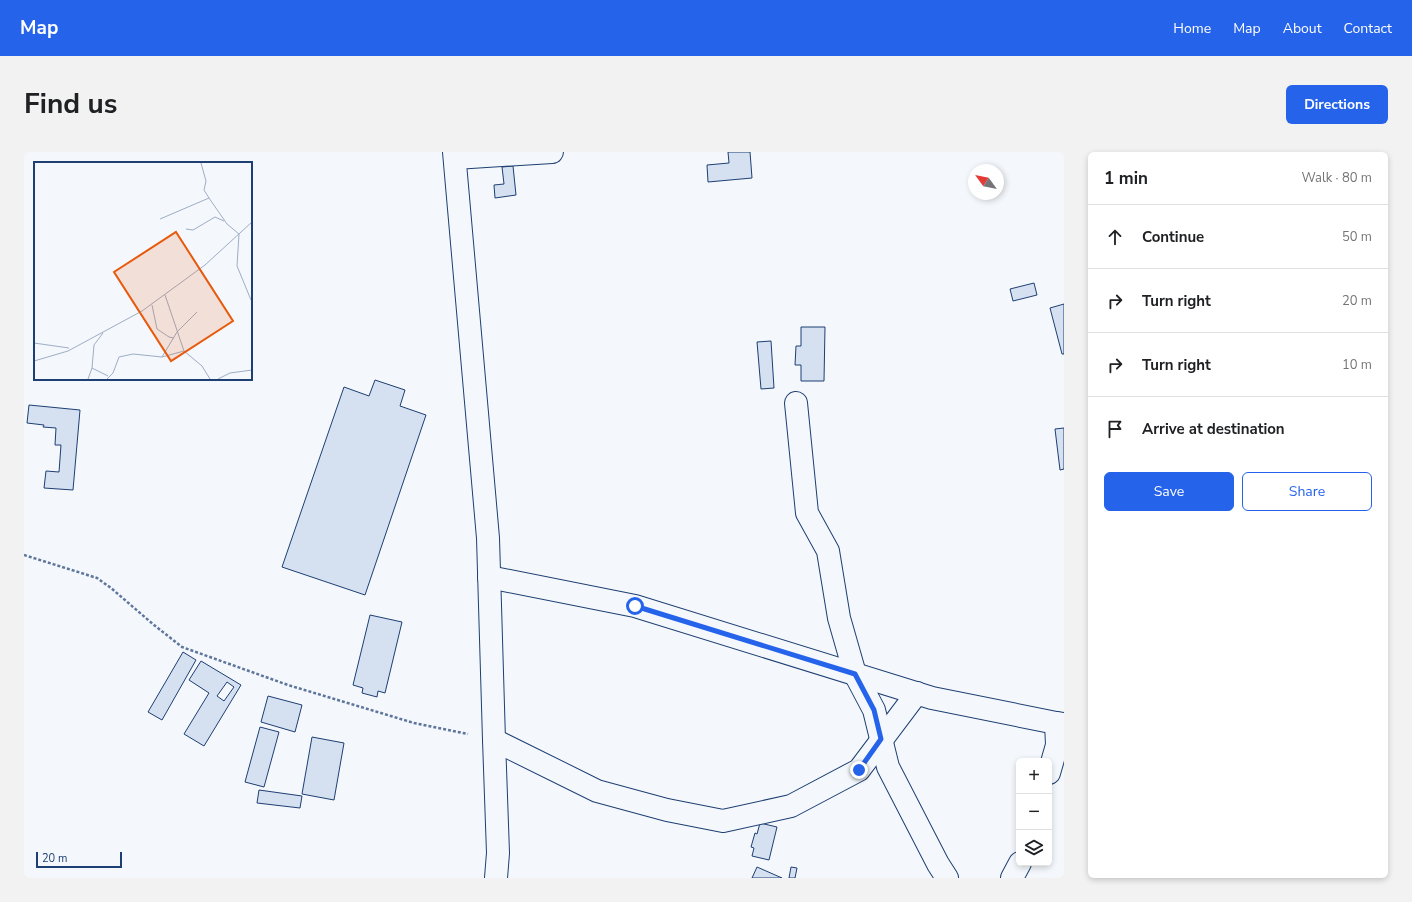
<!DOCTYPE html>
<meta charset="utf-8">
<style>
:root{--surface:#fff;--page:#f2f2f2;--text:#202124;--muted:#757577;--line:#e0e0e0;--accent:#2563eb}
body{margin:0;font-family:"Nunito Sans",sans-serif;background:var(--page);color:var(--text)}
.controls{position:absolute;right:12px;bottom:12px;display:grid;overflow:hidden;border-radius:6px;box-shadow:0 2px 6px #0003}
.controls button{width:36px;height:36px;display:grid;place-items:center;padding:0;border:0;border-bottom:1px solid var(--line);background:var(--surface);color:var(--text);font:20px sans-serif}
.compass{position:absolute;left:944px;top:12px;width:36px;height:36px;border-radius:50%;background:var(--surface);box-shadow:0 2px 6px #0003;rotate:303deg}
.scale{position:absolute;left:12px;bottom:10px;width:86px;box-sizing:border-box;padding-left:4px;border:2px solid #1d3f73;border-top:0;font-size:11px;line-height:14px;white-space:nowrap;color:#1d3f73;-webkit-text-stroke:3px #f4f7fb;paint-order:stroke}
.stop{position:absolute;width:12px;height:12px;margin:-9px;border:3px solid #2563eb;border-radius:50%;background:#fff}
.stop.end{background:#2563eb;border-color:#fff;box-shadow:0 1px 4px #0008}
.list{margin:0;padding:0;list-style:none}
h2{display:flex;justify-content:space-between;align-items:center;height:52px;margin:0;padding:0 16px;font-size:17px}
h2 small{font-size:13px;font-weight:400;color:var(--muted)}
.list li{display:grid;grid-template-columns:26px 1fr auto;gap:12px;align-items:center;box-sizing:border-box;height:64px;padding:0 16px;border-top:1px solid var(--line)}
.list b{display:block;font-size:15px;white-space:nowrap}
.list em{font-size:13px;font-style:normal;color:var(--muted)}
.actions{display:flex;gap:8px;padding:12px 16px}
.actions a{flex:1;padding:9px 0;border:1px solid var(--accent);border-radius:6px;text-align:center;font-size:14px;color:var(--accent)}
.actions .main{background:var(--accent);color:#fff}
.icon{flex:none;width:22px;height:22px;fill:none;stroke:currentColor;stroke-width:2;stroke-linecap:round;stroke-linejoin:round}
.map{position:relative;flex:none;width:1040px;height:726px;overflow:hidden;border-radius:6px}
header{display:flex;align-items:center;gap:24px;box-sizing:border-box;height:56px;padding:0 20px;background:var(--accent);color:#fff}
header strong{font-size:19px}
nav{display:flex;gap:22px;margin-inline-start:auto;font-size:14px}
.intro{display:flex;align-items:center;justify-content:space-between;box-sizing:border-box;height:96px;padding:0 24px}
h1{margin:0;font-size:28px}
.button{padding:10px 18px;border-radius:6px;background:var(--accent);color:#fff;font-size:14px;font-weight:700}
main{display:flex;gap:24px;padding:0 24px}
aside{flex:1;background:var(--surface);border-radius:6px;box-shadow:0 2px 6px #0003}
.map>svg:first-child{display:block}
.building{fill:#d5e0f0;stroke:#1d3f73;fill-rule:evenodd}
.lines{fill:none;stroke-linecap:round;stroke-linejoin:round}
.minor-casing{stroke:#1d3f73;stroke-width:24}
.path{stroke:#5e769c;stroke-width:2.5;stroke-dasharray:3 2;stroke-linecap:butt}
.minor{stroke:#f4f7fb;stroke-width:22}
.route{stroke:#2563eb;stroke-width:5}
.inset-road{fill:none;stroke:#9eadc5;stroke-width:1}
.view{fill:#e8590c;fill-opacity:0.15;stroke:#e8590c;stroke-width:2}
.inset-edge{fill:none;stroke:#1d3f73;stroke-width:2}
</style>
<header>
<strong>Map</strong>
<nav><a>Home</a><a>Map</a><a>About</a><a>Contact</a></nav>
</header>
<div class="intro"><h1>Find us</h1><a class="button">Directions</a></div>
<main>
<div class="map">
<svg width="1040" height="726" viewBox="0 0 1040 726">
<rect width="100%" height="100%" fill="#f4f7fb"/>
<g class="building">
<path d="M 704,0 L 726,0 L 728,26 L 684,30 L 683,13 L 705,11 Z"/>
<path d="M 489,14 L 492,43 L 471,46 L 470,33 L 480,32 L 478,15 Z"/>
<path d="M 1010,131 L 1013,143 L 989,149 L 986,137 Z"/>
<path d="M 1040,152 L 1040,202 L 1038,202 L 1026,156 Z"/>
<path d="M 777,175 L 801,175 L 800,229 L 777,229 L 777,213 L 771,213 L 772,194 L 777,194 Z"/>
<path d="M 747,189 L 750,236 L 737,237 L 733,190 Z"/>
<path d="M 351,228 L 381,238 L 376,254 L 402,263 L 341,443 L 258,415 L 320,235 L 345,244 Z"/>
<path d="M 5,253 L 56,258 L 49,338 L 20,336 L 22,319 L 35,320 L 37,293 L 31,293 L 32,276 L 19,275 L 20,273 L 3,271 Z"/>
<path d="M 1040,276 L 1040,317 L 1036,318 L 1031,277 Z"/>
<path d="M 346,463 L 378,470 L 361,541 L 354,539 L 353,545 L 338,541 L 339,536 L 329,533 Z"/>
<path d="M 159,500 L 172,508 L 138,568 L 124,560 Z"/>
<path d="M 177,509 L 217,533 L 180,594 L 160,582 L 185,541 L 165,528 ZM 203,530 L 210,535 L 200,549 L 193,544 Z"/>
<path d="M 244,544 L 278,553 L 271,580 L 237,570 Z"/>
<path d="M 236,575 L 255,580 L 240,635 L 221,630 Z"/>
<path d="M 288,585 L 320,591 L 310,648 L 278,642 Z"/>
<path d="M 235,638 L 278,644 L 276,656 L 233,651 Z"/>
<path d="M 736,671 L 753,675 L 745,708 L 728,704 L 730,696 L 727,695 L 731,681 L 733,682 Z"/>
<path d="M 733,715 L 758,726 L 728,726 Z"/>
<path d="M 767,715 L 773,716 L 771,726 L 765,726 Z"/>
</g>
<g class="lines">
<g class="minor-casing">
<g id="minor">
<path d="M 430,0 L 464,386 L 470,588 L 474,701 L 472,726"/>
<path d="M 431,6 L 528,0"/>
<path d="M 772,251 L 783,361 L 804,399 L 815,466 L 831,522 L 850,558 L 864,615 L 914,712 L 923,726"/>
<path d="M 465,425 L 611,454 L 908,546 L 1032,571 L 1040,572"/>
<path d="M 470,588 L 573,639 L 643,658 L 699,669 L 767,654 L 835,618 L 893,541"/>
<path d="M 1025,621 L 1033,593 L 1032,571"/>
<path d="M 988,726 L 996,711"/>
</g>
</g>
<path class="path" d="M 0,403 L 73,426 L 87,436 L 130,473 L 158,495 L 264,533 L 390,571 L 444,582"/>
<use href="#minor" class="minor"/>
</g>
<g class="lines">
<path class="route" d="M 611,454 L 831,522 L 850,558 L 857,587 L 835,618"/>
</g>
<g transform="translate(10 10)">
<rect width="218" height="218" fill="#f4f7fb"/>
<path class="inset-road" d="M 167,1 L 172,19 L 170,28 L 175,36 L 193,62 L 205,72 L 203,104 L 217,138M 126,57 L 175,36M 152,67 L 159,68 L 181,55 L 190,59M 165,107 L 179,127M 131,133 L 150,189 L 168,204 L 176,217M 118,143 L 123,167 L 135,175 L 140,176M 0,181 L 35,186M 128,195 L 143,170 L 163,150M 0,199 L 34,189 L 108,149 L 171,103 L 218,60M 58,206 L 74,214M 54,217 L 58,206 L 60,183 L 69,171M 73,217 L 79,211 L 85,195 L 99,192 L 128,195 L 150,189M 184,217 L 196,211 L 218,208"/>
<path class="view" d="M 142,70 L 199,159 L 137,199 L 80,110 Z"/>
<rect width="218" height="218" class="inset-edge"/>
</g>
</svg>
<div class="controls">
<button>+</button>
<button>−</button>
<button><svg class="icon" aria-label="layers" viewBox="0 0 24 24"><path d="M12 4l9 5-9 5-9-5zM3 14l9 5 9-5"/></svg></button>
</div>
<svg class="compass" viewBox="-18 -18 36 36"><path d="M0-13l5 13h-10z" fill="#e53935"/><path d="M0 13l5-13h-10z" fill="#757577"/></svg>
<div class="scale">20 m</div>
<div class="stop" style="left:611px;top:454px"></div>
<div class="stop end" style="left:835px;top:618px"></div>
</div>
<aside>
<h2>1 min<small>Walk · 80 m</small></h2>
<ul class="list">
<li><svg class="icon" aria-label="ahead" viewBox="0 0 24 24"><path d="M12 20V5M6 11l6-6 6 6"/></svg><div><b>Continue</b></div><em>50 m</em></li>
<li><svg class="icon" aria-label="right" viewBox="0 0 24 24"><path d="M7 20v-9h11M14 6l5 5-5 5"/></svg><div><b>Turn right</b></div><em>20 m</em></li>
<li><svg class="icon" aria-label="right" viewBox="0 0 24 24"><path d="M7 20v-9h11M14 6l5 5-5 5"/></svg><div><b>Turn right</b></div><em>10 m</em></li>
<li><svg class="icon" aria-label="arrive" viewBox="0 0 24 24"><path d="M6 21V4h12l-3 4 3 4H6"/></svg><div><b>Arrive at destination</b></div></li>
</ul>
<div class="actions"><a class="main">Save</a><a>Share</a></div>
</aside>
</main>
